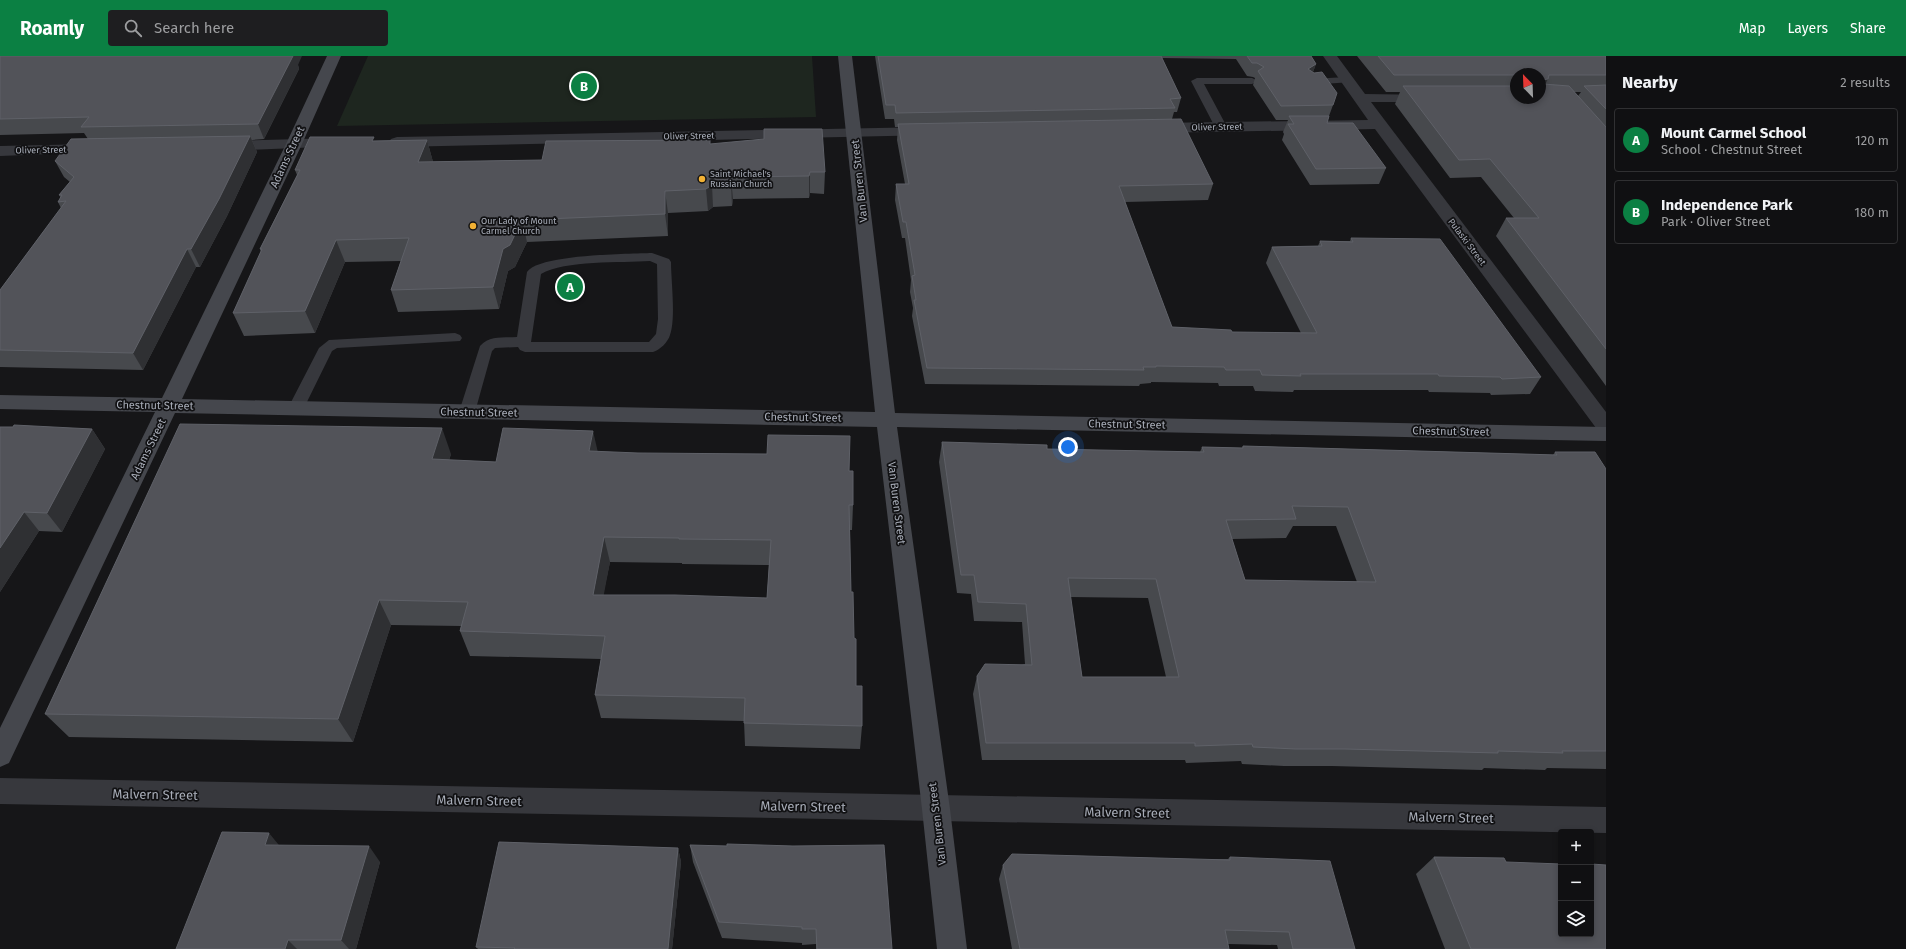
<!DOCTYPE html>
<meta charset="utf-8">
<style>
:root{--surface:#101012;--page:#1e1e20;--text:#f1f3f6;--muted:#9c9d9f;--line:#303032;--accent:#0b8043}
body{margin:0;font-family:"Fira Sans",sans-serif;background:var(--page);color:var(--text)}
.controls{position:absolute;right:12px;bottom:12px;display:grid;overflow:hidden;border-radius:4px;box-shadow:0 2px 6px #0003}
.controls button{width:36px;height:36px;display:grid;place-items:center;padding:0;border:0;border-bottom:1px solid var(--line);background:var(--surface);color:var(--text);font:20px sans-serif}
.compass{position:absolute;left:1510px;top:12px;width:36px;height:36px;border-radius:50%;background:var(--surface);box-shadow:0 2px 6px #0003;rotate:337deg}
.you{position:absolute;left:1068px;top:391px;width:14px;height:14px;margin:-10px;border:3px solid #fff;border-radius:50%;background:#1a73e8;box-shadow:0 0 0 6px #1a73e833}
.badge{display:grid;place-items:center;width:26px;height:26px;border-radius:50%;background:var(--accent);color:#fff;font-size:13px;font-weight:700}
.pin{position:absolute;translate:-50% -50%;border:2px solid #fff;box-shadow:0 1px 4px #0006}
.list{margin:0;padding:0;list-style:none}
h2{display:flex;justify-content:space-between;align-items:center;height:52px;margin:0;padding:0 16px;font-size:17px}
h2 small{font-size:13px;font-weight:400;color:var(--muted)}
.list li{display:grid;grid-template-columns:26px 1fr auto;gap:12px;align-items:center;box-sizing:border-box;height:64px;margin:0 8px 8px;padding:0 8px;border:1px solid var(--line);border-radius:4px}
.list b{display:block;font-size:15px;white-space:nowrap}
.list p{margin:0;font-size:13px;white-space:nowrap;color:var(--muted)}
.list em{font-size:13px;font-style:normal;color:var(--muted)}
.icon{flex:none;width:22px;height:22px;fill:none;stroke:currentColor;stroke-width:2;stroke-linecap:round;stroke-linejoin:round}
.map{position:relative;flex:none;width:1606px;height:893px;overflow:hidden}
header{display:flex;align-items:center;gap:24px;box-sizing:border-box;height:56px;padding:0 20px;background:var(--accent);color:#fff}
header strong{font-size:19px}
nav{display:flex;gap:22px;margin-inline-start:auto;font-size:14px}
.search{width:280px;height:36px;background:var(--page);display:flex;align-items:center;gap:10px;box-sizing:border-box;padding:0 14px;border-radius:4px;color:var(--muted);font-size:15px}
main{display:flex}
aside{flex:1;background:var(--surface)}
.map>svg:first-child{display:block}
.green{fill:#1e261f}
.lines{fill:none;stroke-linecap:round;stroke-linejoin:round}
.lane{fill:#37383d;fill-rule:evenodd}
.street{fill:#37383d;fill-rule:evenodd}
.secondary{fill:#45474d;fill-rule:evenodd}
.wall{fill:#47494d;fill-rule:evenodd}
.shaded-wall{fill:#2f3033}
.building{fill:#525359;stroke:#5f6168;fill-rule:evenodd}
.poi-dot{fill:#f2b134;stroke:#111113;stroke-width:1.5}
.labels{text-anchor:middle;stroke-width:3.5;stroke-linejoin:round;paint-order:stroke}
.far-street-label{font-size:9px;fill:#a8adb8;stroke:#111113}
.far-poi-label{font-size:9px;fill:#a8adb8;stroke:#111113;text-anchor:start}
.street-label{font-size:11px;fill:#a8adb8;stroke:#111113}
.near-street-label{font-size:13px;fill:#a8adb8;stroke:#111113}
</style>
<header>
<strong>Roamly</strong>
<div class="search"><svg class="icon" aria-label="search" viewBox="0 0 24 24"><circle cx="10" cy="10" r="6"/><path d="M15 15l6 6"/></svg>Search here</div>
<nav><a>Map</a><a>Layers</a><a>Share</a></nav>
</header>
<main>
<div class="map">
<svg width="1606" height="893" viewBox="0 0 1606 893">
<rect width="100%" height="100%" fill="#161618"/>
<path class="green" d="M 368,0 L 812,0 L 816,61 L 337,70 Z"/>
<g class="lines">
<g class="lane">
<path d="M 1347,21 L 1351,22 L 1353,24 L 1351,26 L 1310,29 L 1304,26 L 1310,23 Z"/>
<path d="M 1197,22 L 1252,22 L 1258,25 L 1252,28 L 1204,28 L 1227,71 L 1221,75 L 1215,71 L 1191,25 Z"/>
<path d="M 652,197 L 669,203 L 671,206 C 671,225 676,262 670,279 C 668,286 660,294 653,296 L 525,296 L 520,294 L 518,291 L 495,292 L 492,295 L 475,356 L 473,360 L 467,362 L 461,360 L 459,356 L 480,290 C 490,279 502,282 517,281 L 527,216 C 539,198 629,198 652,197 ZM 650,205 L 657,208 L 658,263 L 656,278 L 649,286 L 531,286 L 541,218 C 565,204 621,207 650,205 Z"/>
<path d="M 455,277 L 460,279 L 462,282 L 460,285 L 337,292 L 332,295 L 302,356 L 296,357 L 290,356 L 288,352 L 319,292 L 329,284 Z"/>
</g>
<g class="street">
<path d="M 1323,0 L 1337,0 L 1365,38 L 1432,39 L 1434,42 L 1432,45 L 1427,46 L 1371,46 L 1606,356 L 1606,378 L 1599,376 L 1375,73 L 1155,77 L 1150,75 L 1147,72 L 1150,69 L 1155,67 L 1368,64 Z"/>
<path d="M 929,71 L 934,73 L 937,76 L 934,79 L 397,91 L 391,89 L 389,86 L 391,83 L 397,81 Z"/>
<path d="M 337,82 L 343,84 L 345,87 L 343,90 L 225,95 L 219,93 L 217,90 L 219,87 L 225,85 Z"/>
<path d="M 93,88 L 99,90 L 101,93 L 99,96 L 0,100 L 0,90 Z"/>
<path d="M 0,722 L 1606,751 L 1606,777 L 0,748 Z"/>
</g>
<path class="secondary" d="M 327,0 L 341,0 L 302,88 L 182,343 L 875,356 L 838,0 L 852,0 L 895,357 L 1606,371 L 1606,385 L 897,371 L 950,753 L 967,893 L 937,893 L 922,753 L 877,371 L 175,357 L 9,707 L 0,711 L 0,672 L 155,356 L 0,353 L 0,339 L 162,342 L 286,88 Z"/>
</g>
<g class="wall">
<path d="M 0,0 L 298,9 L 299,13 L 264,83 L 252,84 L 257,96 L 227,160 L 200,211 L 196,211 L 143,314 L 0,311 L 0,234 L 61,152 L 58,146 L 61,142 L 59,139 L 70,126 L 64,121 L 55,105 L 88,83 L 84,77 L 0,79 Z"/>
<path d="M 875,0 L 1311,0 L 1316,8 L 1313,16 L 1333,49 L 1329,60 L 1327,67 L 1386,112 L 1379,128 L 1310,129 L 1282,84 L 1284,78 L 1283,76 L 1288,64 L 1276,64 L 1253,29 L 1255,22 L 1253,21 L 1247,20 L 1236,3 L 1162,2 L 1181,42 L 1177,56 L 1174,56 L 1172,63 L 1213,128 L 1208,144 L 1125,146 L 1172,271 L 1232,276 L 1301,277 L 1266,207 L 1272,191 L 1318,190 L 1320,185 L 1350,185 L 1351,182 L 1541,321 L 1530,338 L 1491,339 L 1490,337 L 1429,336 L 1428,334 L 1294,334 L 1293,336 L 1255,335 L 1253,330 L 1219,330 L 1218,327 L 1151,326 L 1151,327 L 1140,328 L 1139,330 L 925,328 L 912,260 L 913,252 L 910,236 L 911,224 L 905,182 L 902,182 L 895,144 L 896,128 L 905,128 L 897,84 L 898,71 L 895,71 L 894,63 L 885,63 Z"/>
<path d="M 1357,0 L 1606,0 L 1606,330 L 1496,180 L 1506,162 L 1514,162 L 1481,121 L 1450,122 L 1395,48 L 1400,36 L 1386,36 ZM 1516,18 L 1540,18 L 1540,42 L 1516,42 ZM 1574,36 L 1581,36 L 1578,40 Z"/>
<path d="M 427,84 L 433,106 L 542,104 L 710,88 L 825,116 L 824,138 L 810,137 L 809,142 L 733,143 L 732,150 L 713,151 L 708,155 L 668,157 L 668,180 L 527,186 L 515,211 L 508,215 L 499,253 L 398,256 L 391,234 L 401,205 L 345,206 L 315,277 L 244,280 L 233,257 L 261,196 L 260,193 L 297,119 L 295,114 L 376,85 Z"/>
<path d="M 13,371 L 92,373 L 105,393 L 62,476 L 39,475 L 0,536 Z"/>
<path d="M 942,386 L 1047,393 L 1200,396 L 1202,391 L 1242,392 L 1243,390 L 1553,399 L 1555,396 L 1606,413 L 1606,713 L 1547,712 L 1545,714 L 1484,712 L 1482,714 L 1332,710 L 1284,710 L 1242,708 L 1241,705 L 1186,707 L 1185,704 L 982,704 L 973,638 L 977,620 L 1025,608 L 1022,566 L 974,565 L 971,538 L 957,537 L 939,406 ZM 1293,470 L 1336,470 L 1357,526 L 1245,524 L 1232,483 L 1286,482 ZM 1070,541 L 1148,542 L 1166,621 L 1082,621 Z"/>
<path d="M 598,396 L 849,415 L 853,449 L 852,474 L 850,474 L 851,536 L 856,630 L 862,670 L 860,693 L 745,690 L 744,665 L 601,662 L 595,639 L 601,603 L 470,600 L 460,575 L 461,570 L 391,569 L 353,686 L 69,681 L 45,658 L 451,398 L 449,404 L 496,406 ZM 610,506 L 682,507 L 682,508 L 769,509 L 767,542 L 603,539 Z"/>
<path d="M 279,789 L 380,806 L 356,893 L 176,893 Z"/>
<path d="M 690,789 L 892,893 L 816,893 L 816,888 L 802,889 L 802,887 L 722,882 L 693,806 Z"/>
<path d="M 678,792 L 681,806 L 672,893 L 478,893 L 476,891 Z"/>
<path d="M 1230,801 L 1355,893 L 1278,893 L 1277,889 L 1228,888 L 1229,893 L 1012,893 L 999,823 L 1003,809 L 1228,803 Z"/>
<path d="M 1434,801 L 1506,806 L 1606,893 L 1445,893 L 1416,818 Z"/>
</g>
<g class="shaded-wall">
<path d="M 291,0 L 302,0 L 298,9 L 299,13 L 264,83 L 258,68 Z"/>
<path d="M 1316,8 L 1311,21 L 1308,13 Z"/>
<path d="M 1548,23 L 1540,38 L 1541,24 Z"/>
<path d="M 250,80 L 257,96 L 227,160 L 200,211 L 191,193 Z"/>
<path d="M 427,84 L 433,106 L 418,106 Z"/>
<path d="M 810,116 L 810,137 L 809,142 L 809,120 Z"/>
<path d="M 731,121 L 733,143 L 732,150 L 731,128 Z"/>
<path d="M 712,129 L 713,151 L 708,155 L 706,133 Z"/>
<path d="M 665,135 L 668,157 L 668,180 L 665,158 Z"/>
<path d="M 522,164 L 527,186 L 515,211 L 508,215 L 499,253 L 493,231 L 503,193 Z"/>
<path d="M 336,184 L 345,206 L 315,277 L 305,255 Z"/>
<path d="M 187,193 L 196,211 L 143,314 L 133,297 Z"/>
<path d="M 442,372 L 451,398 L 441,429 L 432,403 Z"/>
<path d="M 92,373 L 105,393 L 62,476 L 47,457 Z"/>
<path d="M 593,375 L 599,401 L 589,395 Z"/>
<path d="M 24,456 L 39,475 L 0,536 L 0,492 Z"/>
<path d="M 604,481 L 610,506 L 599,564 L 593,539 Z"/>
<path d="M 379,544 L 391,569 L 353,686 L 338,663 Z"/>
<path d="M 269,777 L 283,794 L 265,789 Z"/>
<path d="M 369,790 L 380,806 L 356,893 L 349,893 L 341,884 Z"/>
<path d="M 678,792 L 681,806 L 672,893 L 668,893 Z"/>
<path d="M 288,884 L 297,893 L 285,893 Z"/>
</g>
<g class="building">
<path d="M 0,0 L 293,0 L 258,68 L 81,71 L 89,61 L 0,63 Z"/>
<path d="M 878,0 L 1161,0 L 1181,42 L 1170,43 L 1175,52 L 896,57 L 895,49 L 886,49 Z"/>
<path d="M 1247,0 L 1311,0 L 1316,8 L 1308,13 L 1314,17 L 1322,16 L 1337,37 L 1333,49 L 1281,50 L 1258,15 L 1264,11 L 1257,7 L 1252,7 Z"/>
<path d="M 1378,0 L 1606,0 L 1606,19 L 1549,19 L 1548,23 L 1541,24 L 1543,28 L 1569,30 L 1606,71 L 1606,293 L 1506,162 L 1539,162 L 1490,103 L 1459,104 L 1403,30 L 1516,30 L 1516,42 L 1540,42 L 1540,18 L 1516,18 L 1516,19 L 1394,19 Z"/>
<path d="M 1606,29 L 1606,53 L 1584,30 Z"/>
<path d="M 1289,60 L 1329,60 L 1327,67 L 1353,67 L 1386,112 L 1316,113 L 1288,68 L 1294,68 Z"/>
<path d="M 1181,63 L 1213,128 L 1119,130 L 1172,271 L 1231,274 L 1232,276 L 1317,277 L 1272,191 L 1322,190 L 1320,185 L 1353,186 L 1351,182 L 1440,183 L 1541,321 L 1502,323 L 1500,321 L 1439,320 L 1438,318 L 1300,318 L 1301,320 L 1262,319 L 1260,314 L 1226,314 L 1224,311 L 1156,310 L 1156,311 L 1143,311 L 1144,314 L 927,312 L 914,244 L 916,244 L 912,220 L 915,219 L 906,166 L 903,166 L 896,128 L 909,128 L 898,68 Z"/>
<path d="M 764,73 L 822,73 L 825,116 L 810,116 L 809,120 L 731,121 L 731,128 L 712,129 L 706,133 L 665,135 L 665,158 L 522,164 L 510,189 L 503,193 L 493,231 L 391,234 L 409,182 L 336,184 L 305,255 L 233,257 L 262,193 L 260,193 L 300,114 L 295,114 L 310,81 L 374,81 L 372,85 L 427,84 L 418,106 L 542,104 L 546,85 L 710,84 L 710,88 L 764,83 Z"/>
<path d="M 250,80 L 219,143 L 191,193 L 187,193 L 133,297 L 0,294 L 0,234 L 66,145 L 58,146 L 62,139 L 59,139 L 74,121 L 55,105 L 71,83 Z"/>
<path d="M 180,368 L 442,372 L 432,403 L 496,406 L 503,372 L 593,375 L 589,395 L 638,397 L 767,398 L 768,379 L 850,380 L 849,415 L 853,415 L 853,449 L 849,449 L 851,536 L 853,536 L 854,582 L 856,583 L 856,630 L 862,630 L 862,670 L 744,667 L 745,642 L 595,639 L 605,580 L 460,575 L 468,546 L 379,544 L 338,663 L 45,658 ZM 604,481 L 679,482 L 679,483 L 771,484 L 767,542 L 675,539 L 593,539 Z"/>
<path d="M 14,369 L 92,373 L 47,457 L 24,456 L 0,492 L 0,371 L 13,371 Z"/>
<path d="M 942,386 L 1047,389 L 1047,393 L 1204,396 L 1202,391 L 1243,392 L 1243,390 L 1557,399 L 1555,396 L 1595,396 L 1606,413 L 1606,695 L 1562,695 L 1563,697 L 1498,695 L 1498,697 L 1345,693 L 1296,693 L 1253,691 L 1252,688 L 1195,690 L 1195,687 L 986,687 L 977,620 L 985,608 L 1032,609 L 1026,548 L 978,546 L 974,519 L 961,519 ZM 1292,450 L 1348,451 L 1376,526 L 1245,524 L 1226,464 L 1296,463 ZM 1068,522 L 1156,523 L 1179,621 L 1082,621 Z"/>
<path d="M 222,776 L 269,777 L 265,789 L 369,790 L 341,884 L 288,884 L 285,893 L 176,893 Z"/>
<path d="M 499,786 L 678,792 L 668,893 L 514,893 L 515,892 L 476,891 Z"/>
<path d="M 727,788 L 793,790 L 884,789 L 892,893 L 817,893 L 816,873 L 802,873 L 802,871 L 719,866 L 690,789 L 727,790 Z"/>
<path d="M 1012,798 L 1230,804 L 1230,801 L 1330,805 L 1355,893 L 1293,893 L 1289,876 L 1225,874 L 1229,893 L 1020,893 L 1003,809 Z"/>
<path d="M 1434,801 L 1504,802 L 1506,806 L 1561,808 L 1561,878 L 1591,878 L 1591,808 L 1606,809 L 1606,893 L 1471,893 Z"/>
</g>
<g class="poi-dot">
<circle cx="702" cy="123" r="4"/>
<circle cx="473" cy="170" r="4"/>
</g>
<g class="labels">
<g class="far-street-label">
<text transform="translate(1217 71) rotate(-1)" y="3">Oliver Street</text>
<text transform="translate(689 80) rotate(-1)" y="3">Oliver Street</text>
<text transform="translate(41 94) rotate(-1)" y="3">Oliver Street</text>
<text transform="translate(1467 186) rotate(53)" y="3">Pulaski Street</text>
</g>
<g class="far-poi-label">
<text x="710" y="121">Saint Michael's<tspan x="710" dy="10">Russian Church</tspan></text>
<text x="481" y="168">Our Lady of Mount<tspan x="481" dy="10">Carmel Church</tspan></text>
</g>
<g class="street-label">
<text transform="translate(287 101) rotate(-65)" y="4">Adams Street</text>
<text transform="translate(859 125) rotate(-96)" y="4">Van Buren Street</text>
<text transform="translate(155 349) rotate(1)" y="4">Chestnut Street</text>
<text transform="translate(479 356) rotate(1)" y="4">Chestnut Street</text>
<text transform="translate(803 361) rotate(1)" y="4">Chestnut Street</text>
<text transform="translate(1127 368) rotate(1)" y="4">Chestnut Street</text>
<text transform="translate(1451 375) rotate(1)" y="4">Chestnut Street</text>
<text transform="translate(148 393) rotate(-64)" y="4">Adams Street</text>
<text transform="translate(897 447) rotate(83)" y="4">Van Buren Street</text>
<text transform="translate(937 768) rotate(-97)" y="4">Van Buren Street</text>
</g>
<g class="near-street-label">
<text transform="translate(155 738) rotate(1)" y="5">Malvern Street</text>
<text transform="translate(479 744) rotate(1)" y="5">Malvern Street</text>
<text transform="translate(803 750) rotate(1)" y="5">Malvern Street</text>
<text transform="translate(1127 756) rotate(1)" y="5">Malvern Street</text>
<text transform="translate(1451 761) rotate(1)" y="5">Malvern Street</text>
</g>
</g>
</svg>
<div class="controls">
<button>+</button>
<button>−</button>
<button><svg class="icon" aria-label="layers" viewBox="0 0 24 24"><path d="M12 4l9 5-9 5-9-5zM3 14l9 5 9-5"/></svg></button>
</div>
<svg class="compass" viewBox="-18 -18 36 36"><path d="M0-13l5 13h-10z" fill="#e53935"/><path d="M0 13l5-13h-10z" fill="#9c9d9f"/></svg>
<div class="you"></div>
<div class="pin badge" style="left:570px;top:231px">A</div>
<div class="pin badge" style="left:584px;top:30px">B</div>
</div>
<aside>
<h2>Nearby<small>2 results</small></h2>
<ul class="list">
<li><span class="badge">A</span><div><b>Mount Carmel School</b><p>School · Chestnut Street</p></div><em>120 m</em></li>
<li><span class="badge">B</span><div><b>Independence Park</b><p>Park · Oliver Street</p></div><em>180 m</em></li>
</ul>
</aside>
</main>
